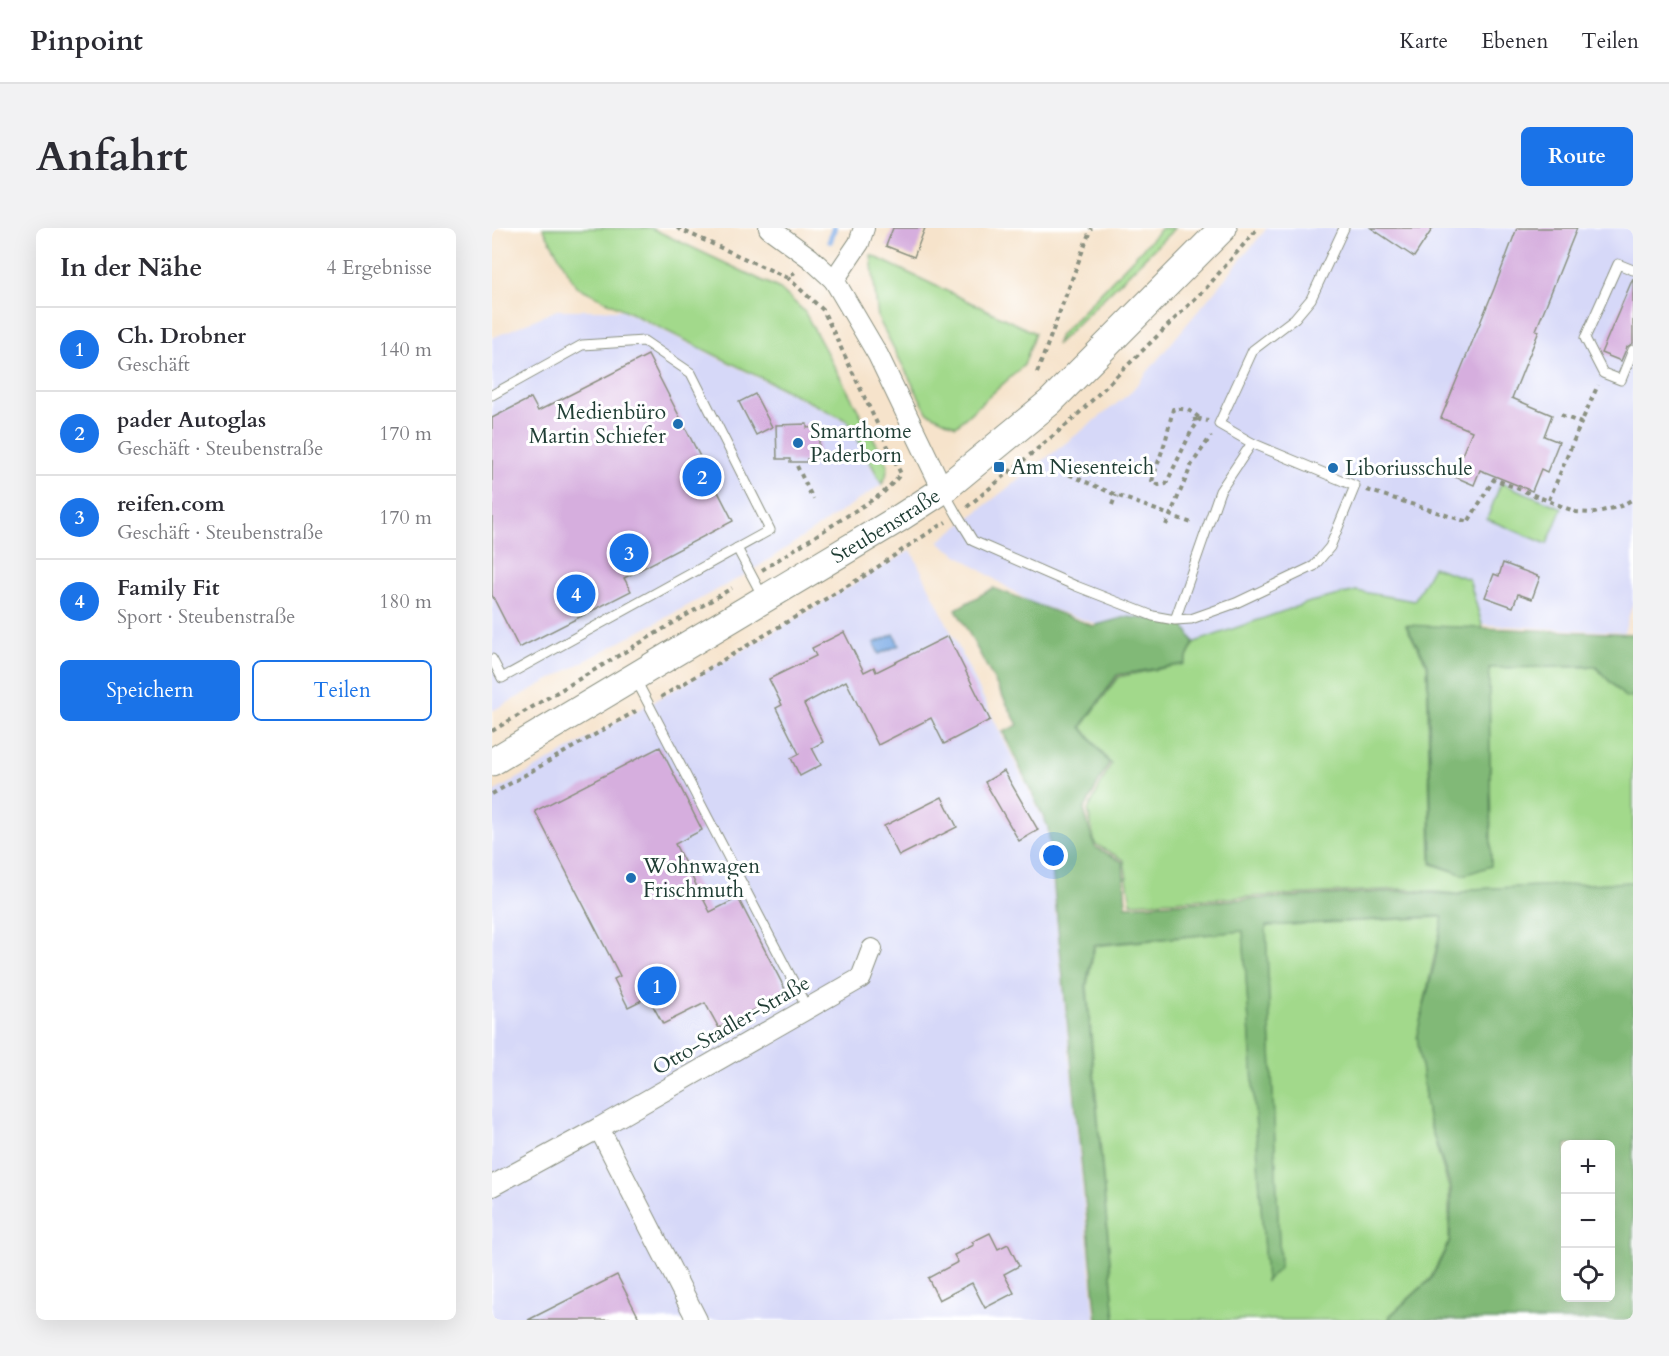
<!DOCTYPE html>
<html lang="de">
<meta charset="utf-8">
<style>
:root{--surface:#fff;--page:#f2f2f3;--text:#2b2b33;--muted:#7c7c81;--line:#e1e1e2;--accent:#1a73e8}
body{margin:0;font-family:Cardo,serif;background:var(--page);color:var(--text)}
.controls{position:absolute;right:18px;bottom:18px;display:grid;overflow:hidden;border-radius:9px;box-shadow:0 6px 24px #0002}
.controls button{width:54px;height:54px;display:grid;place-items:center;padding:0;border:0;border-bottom:2px solid var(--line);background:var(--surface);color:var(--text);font:30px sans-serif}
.you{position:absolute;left:562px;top:628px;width:21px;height:21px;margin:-15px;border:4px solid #fff;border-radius:50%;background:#1a73e8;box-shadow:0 0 0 9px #1a73e833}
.badge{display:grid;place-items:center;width:39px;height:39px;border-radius:50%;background:var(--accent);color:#fff;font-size:20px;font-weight:700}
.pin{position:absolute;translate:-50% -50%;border:3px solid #fff;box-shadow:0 2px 6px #0006}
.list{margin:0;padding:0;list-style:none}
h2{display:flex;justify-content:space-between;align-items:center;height:78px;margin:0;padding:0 24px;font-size:26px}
h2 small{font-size:20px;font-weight:400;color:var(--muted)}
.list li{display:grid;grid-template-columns:39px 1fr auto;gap:18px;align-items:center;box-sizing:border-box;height:84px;padding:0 24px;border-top:2px solid var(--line)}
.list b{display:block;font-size:22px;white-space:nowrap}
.list p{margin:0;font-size:20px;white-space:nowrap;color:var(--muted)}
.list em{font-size:20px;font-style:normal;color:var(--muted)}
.actions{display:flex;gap:12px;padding:18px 24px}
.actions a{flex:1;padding:14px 0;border:2px solid var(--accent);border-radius:9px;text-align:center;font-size:21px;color:var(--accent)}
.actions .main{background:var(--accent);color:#fff}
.icon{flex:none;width:33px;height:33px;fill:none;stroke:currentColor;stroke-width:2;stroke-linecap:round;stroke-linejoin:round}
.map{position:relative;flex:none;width:1141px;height:1092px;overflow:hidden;border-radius:9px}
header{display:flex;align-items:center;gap:36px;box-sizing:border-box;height:84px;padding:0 30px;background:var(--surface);border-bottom:2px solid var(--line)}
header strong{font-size:28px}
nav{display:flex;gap:33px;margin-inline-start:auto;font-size:21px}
.intro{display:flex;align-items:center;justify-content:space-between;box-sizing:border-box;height:144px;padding:0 36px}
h1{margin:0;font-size:42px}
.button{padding:15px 27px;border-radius:9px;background:var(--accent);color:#fff;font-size:21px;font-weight:700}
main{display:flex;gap:36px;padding:0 36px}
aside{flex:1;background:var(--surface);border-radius:9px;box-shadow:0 6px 24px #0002}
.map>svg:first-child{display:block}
.built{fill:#d6d8f8}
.green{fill:#a2d98b;stroke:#608b60;stroke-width:1.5}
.forest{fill:#81b977;stroke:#507b56;stroke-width:1.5;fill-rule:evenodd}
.water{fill:#7cabe6;stroke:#4e748d;stroke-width:1.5}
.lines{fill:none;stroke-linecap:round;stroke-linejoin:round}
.stream{stroke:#7cabe6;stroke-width:6}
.building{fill:#d6aede}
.lane-casing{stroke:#8a9080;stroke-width:11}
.street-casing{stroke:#8a9080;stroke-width:22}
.secondary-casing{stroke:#8a9080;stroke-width:29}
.path{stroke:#8a9080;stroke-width:4;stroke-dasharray:4.5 4.5;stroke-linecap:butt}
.lane{stroke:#fff;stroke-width:9}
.street{stroke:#fff;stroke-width:20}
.secondary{stroke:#fff;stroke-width:27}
.poi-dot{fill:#1f6fb2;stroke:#fff;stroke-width:2}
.labels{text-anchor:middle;stroke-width:6;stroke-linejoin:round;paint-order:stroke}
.poi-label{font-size:21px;fill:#1f3d34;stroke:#fff;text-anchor:start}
.street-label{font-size:21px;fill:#1f3d34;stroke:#fff}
</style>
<header>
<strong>Pinpoint</strong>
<nav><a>Karte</a><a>Ebenen</a><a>Teilen</a></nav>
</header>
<div class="intro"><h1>Anfahrt</h1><a class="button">Route</a></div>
<main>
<aside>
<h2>In der Nähe<small>4 Ergebnisse</small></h2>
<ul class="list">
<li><span class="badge">1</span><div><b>Ch. Drobner</b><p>Geschäft</p></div><em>140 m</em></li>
<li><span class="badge">2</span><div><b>pader Autoglas</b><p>Geschäft · Steubenstraße</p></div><em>170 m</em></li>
<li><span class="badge">3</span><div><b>reifen.com</b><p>Geschäft · Steubenstraße</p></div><em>170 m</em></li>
<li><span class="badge">4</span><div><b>Family Fit</b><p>Sport · Steubenstraße</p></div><em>180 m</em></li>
</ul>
<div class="actions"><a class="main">Speichern</a><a>Teilen</a></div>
</aside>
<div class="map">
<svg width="1141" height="1092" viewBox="0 0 1141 1092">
<rect width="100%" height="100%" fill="#fff"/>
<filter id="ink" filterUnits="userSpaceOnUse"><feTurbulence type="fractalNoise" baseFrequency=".0167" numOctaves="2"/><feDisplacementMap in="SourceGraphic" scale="12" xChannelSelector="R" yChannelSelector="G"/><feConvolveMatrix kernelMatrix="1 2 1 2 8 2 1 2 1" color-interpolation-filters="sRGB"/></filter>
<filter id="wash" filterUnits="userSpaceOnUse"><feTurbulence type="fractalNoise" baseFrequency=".008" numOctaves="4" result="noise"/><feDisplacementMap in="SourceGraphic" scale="24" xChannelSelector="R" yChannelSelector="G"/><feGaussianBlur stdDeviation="1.35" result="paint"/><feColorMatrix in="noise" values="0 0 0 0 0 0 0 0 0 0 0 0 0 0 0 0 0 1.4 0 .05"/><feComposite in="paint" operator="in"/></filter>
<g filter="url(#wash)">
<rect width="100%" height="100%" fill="#f6e3cb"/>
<g class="built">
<path d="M 775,0 L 1141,0 L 1141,375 L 1132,404 L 841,389 L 719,418 L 651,410 L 604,396 L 536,373 L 446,314 L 637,166 Z"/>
<path d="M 65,82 L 129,82 L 355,194 L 389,257 L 258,344 L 0,483 L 0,110 Z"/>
<path d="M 419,322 L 555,600 L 603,1092 L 0,1092 L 0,565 L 243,427 Z"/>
</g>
<g class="green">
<path d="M 51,0 L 159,0 L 288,61 L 312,83 L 396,237 L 394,248 L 390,256 L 356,193 L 84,58 Z"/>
<path d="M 670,0 L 683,0 L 564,117 L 568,107 Z"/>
<path d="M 379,27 L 543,105 L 532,137 L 464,198 L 435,184 L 386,90 Z"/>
<path d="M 1009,255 L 1070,280 L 1055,316 L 995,291 Z"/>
<path d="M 941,339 L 977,351 L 991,400 L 914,398 L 935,437 L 939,636 L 972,647 L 999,638 L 997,440 L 1103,439 L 1133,469 L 1141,469 L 1141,654 L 980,661 L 967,666 L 909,661 L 639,675 L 632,632 L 603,616 L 596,582 L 619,536 L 590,499 L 626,449 L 692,436 L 703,414 L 818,374 L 864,363 L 922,373 Z"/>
<path d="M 951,689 L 925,807 L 936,891 L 957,960 L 957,1013 L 938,1051 L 897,1088 L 897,1092 L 623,1092 L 595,757 L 603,718 L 751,703 L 774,1053 L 788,1039 L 774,698 Z"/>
</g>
<g class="forest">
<path d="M 501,360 L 601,398 L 634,389 L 690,394 L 702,414 L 692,436 L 625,447 L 589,499 L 617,535 L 592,582 L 603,619 L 631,634 L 634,678 L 909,663 L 967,667 L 980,661 L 1141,654 L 1141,1092 L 898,1092 L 898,1088 L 939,1051 L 958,1013 L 959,960 L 936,890 L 925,807 L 943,733 L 951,688 L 774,698 L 788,1040 L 774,1053 L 751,703 L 602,717 L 594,757 L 623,1092 L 605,1092 L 556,599 L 511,504 L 526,497 L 464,381 ZM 1074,916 L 1118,916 L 1118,1070 L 1074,1070 Z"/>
<path d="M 914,397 L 1141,406 L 1141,469 L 1133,469 L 1103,438 L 997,440 L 999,638 L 972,647 L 940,635 L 936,436 Z"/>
</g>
<path class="water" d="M 402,406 L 407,417 L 387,426 L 382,415 Z"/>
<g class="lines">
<path class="stream" d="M 338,13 L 342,0"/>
</g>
<g id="blocks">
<g class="building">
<path d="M 401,0 L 433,0 L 422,29 L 394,18 Z"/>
<path d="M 879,0 L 941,0 L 922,29 Z"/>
<path d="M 1025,0 L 1085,0 L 1044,102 L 1047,103 L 1020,170 L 1060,187 L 1052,208 L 1067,214 L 1055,244 L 1049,241 L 1040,263 L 988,242 L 982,257 L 961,248 L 980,203 L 949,190 L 1002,61 Z"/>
<path d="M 1141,50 L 1141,115 L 1135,119 L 1129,133 L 1109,125 Z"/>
<path d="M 156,127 L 241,293 L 132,350 L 139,363 L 27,420 L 0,367 L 0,190 L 39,170 L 46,183 Z"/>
<path d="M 263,166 L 280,199 L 264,207 L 247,174 Z"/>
<path d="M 315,196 L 315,200 L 327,199 L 327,231 L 315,231 L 315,234 L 298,234 L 298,231 L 285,231 L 284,197 Z"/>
<path d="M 1011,335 L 1048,349 L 1040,371 L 1026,366 L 1021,379 L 993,369 L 1002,346 L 1007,348 Z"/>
<path d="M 352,404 L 372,444 L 382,439 L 384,444 L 456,408 L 498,492 L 452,516 L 439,490 L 386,517 L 354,453 L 312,476 L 331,514 L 320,520 L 329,537 L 308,548 L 299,530 L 307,526 L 284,480 L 290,477 L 277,451 L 324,428 L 320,420 Z"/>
<path d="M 168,519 L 210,602 L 183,616 L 218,684 L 246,670 L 295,765 L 227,800 L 213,775 L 171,796 L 156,769 L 136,779 L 122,751 L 128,748 L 43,583 Z"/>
<path d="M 512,543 L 546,602 L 527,613 L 493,554 Z"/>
<path d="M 450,569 L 465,599 L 407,628 L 392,598 Z"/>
<path d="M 498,1005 L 506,1021 L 516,1016 L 527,1038 L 512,1046 L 522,1065 L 493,1080 L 480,1055 L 447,1072 L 436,1050 L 466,1034 L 462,1027 L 482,1017 L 480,1014 Z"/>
<path d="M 125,1047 L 148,1092 L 36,1092 Z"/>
</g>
</g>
</g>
<g filter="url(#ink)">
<use href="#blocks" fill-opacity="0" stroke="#8a9080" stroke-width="1.5"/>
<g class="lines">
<g class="lane-casing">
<g id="lane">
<path d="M 1141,42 L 1126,36 L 1093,110 L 1111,145 L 1129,152 L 1141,122"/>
<path d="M 0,167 L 90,117 L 152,113 L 199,145 L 278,302 L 10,450 L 0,431"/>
<path d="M 760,215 L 727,196 L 761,122 L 803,90 L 819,71 L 852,0"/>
<path d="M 452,264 L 465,287 L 481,313 L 584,358 L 661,388 L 683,392 L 699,391 L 744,375 L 822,338 L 838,319 L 863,258 L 760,215 L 728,263 L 683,392"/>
<path d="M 245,320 L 271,369"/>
<path d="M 143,450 L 315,780"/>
</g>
</g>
<g class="street-casing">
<g id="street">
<path d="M 277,0 L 318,30 L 342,52 L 386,127 L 451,262"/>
<path d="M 342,52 L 367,15 L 372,0"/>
<path d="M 107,900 L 205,1092"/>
<path d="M 0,958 L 107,900 L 369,750 L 380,721"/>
</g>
</g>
<g class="secondary-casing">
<g id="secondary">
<path id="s1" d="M 0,534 L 406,291 L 451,262 L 558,174 L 731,0"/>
</g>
</g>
<g class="path">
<path d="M 185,0 L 296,50 L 304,43"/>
<path d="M 545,145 L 599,0"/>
<path d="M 1069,187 L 1089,195 L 1106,157"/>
<path d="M 701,192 L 708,191 C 700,182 692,180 681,181 L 674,211 L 660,253 L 667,257 L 674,256 L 699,204 L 708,191 L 716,193"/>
<path d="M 305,238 L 321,271"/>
<path d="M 569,243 L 624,267 L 702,296"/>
<path d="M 875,262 L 976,294 L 1002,251 L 1084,284 L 1102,285 L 1129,278 L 1141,271"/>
<path d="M 1057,272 L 1089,195"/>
<path d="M 620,277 L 624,267"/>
<path d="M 475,279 L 579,193 L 715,59 L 766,0"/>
<path d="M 674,297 L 700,236 L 719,208"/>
<path d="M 270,342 L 391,265 L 409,246 L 331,82 L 296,50"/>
<path d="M 169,469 L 377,345 L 419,316 L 454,294"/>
<path d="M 0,503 L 240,360"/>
<path d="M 0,566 L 144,483"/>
</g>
<use href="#lane" class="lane"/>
<use href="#street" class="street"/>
<use href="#secondary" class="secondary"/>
</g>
</g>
<g class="poi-dot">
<circle cx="186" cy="196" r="6"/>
<circle cx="306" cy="215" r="6"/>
<rect x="501" y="233" width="12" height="12" rx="3"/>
<circle cx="841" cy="240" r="6"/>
<circle cx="139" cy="650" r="6"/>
</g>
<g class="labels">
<g class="poi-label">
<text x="174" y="191" text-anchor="end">Medienbüro<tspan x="174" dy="24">Martin Schiefer</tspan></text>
<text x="318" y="210">Smarthome<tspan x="318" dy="24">Paderborn</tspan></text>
<text x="519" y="246">Am Niesenteich</text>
<text x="853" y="247">Liboriusschule</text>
<text x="151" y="645">Wohnwagen<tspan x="151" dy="24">Frischmuth</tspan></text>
</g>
<g class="street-label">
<text dy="7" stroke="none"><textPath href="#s1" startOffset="459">Steubenstraße</textPath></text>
<text transform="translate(239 797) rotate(-30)" y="7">Otto-Stadler-Straße</text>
</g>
</g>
</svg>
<div class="controls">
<button>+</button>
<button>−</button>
<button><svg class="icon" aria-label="locate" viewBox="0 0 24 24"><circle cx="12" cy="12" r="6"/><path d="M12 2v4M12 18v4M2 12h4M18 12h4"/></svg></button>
</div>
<div class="you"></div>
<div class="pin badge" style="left:165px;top:758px">1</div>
<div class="pin badge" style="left:210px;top:249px">2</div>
<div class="pin badge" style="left:137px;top:325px">3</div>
<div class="pin badge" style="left:84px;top:366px">4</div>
</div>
</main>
